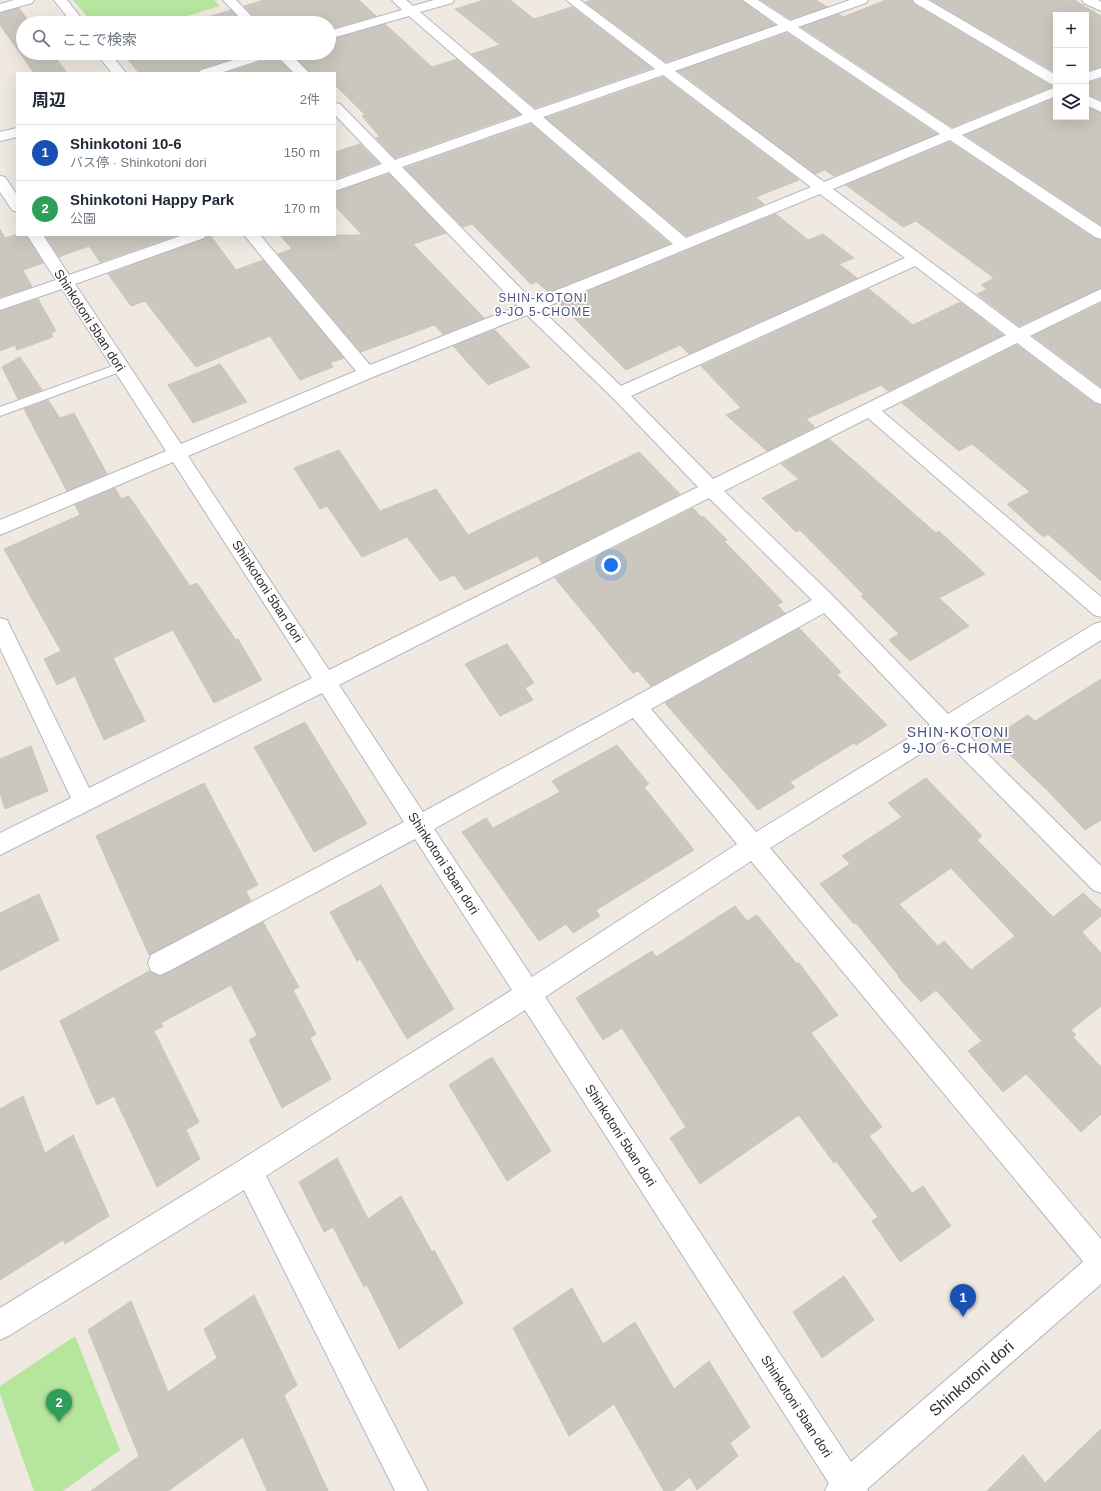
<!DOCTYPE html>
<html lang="ja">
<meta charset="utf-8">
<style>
:root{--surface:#fff;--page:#f2f2f3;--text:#1f2937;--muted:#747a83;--line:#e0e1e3;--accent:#4264fb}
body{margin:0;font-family:Helvetica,"Noto Sans JP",sans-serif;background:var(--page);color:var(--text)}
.controls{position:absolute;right:12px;top:12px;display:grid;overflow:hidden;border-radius:0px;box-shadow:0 4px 16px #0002}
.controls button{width:36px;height:36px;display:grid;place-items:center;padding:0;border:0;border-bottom:1px solid var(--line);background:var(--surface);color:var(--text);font:20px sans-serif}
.you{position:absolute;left:611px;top:565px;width:14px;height:14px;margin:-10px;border:3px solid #fff;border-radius:50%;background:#1a73e8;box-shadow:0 0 0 6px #1a73e833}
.badge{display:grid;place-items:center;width:26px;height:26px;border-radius:50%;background:var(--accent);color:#fff;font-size:13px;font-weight:700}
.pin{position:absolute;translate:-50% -33px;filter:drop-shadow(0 1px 2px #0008)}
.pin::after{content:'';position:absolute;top:21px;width:14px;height:12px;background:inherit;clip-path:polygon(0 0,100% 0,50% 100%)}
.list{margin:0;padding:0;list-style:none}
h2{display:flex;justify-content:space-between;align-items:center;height:52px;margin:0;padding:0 16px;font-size:17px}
h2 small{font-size:13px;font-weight:400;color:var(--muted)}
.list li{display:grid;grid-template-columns:26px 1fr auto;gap:12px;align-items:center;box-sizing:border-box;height:56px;padding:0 16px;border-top:1px solid var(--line)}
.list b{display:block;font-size:15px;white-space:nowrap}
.list p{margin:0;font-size:13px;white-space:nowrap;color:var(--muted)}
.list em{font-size:13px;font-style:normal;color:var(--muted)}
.icon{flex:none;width:22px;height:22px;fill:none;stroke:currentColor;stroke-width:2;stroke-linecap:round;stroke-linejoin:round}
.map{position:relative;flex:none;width:1101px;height:1491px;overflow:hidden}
.search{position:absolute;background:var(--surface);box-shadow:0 4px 16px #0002;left:16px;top:16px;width:320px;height:44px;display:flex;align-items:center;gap:10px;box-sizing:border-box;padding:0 14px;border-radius:22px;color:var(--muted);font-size:15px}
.panel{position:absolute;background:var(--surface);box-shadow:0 4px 16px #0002;left:16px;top:72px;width:320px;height:164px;border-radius:0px}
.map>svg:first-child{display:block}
.green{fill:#b6e59e}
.building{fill:#cbc7bf;stroke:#cbc5ba;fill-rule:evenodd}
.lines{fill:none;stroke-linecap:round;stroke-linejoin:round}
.service-casing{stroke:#b4b7c1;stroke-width:2}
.minor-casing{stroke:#b4b7c1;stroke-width:2}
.tertiary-casing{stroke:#b4b7c1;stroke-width:2}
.service{fill:#fff;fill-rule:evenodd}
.minor{fill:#fff;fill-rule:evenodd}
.tertiary{fill:#fff;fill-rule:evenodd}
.labels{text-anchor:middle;stroke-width:3.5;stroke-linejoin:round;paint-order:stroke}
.far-neighbourhood-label{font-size:12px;letter-spacing:1px;fill:#4d5680;stroke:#fff}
.street-label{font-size:13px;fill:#2e2e2e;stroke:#fff}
.neighbourhood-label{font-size:14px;letter-spacing:1px;fill:#4d5680;stroke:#fff}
.near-street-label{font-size:16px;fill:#2e2e2e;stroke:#fff}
</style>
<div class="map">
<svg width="1101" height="1491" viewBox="0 0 1101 1491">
<rect width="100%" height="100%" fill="#efe9e1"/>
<g class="green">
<path d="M 73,0 L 214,0 L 220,6 L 163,23 L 93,23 Z"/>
<path d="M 75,1336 L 120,1450 L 63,1491 L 34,1491 L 0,1394 L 0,1386 Z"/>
</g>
<g class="building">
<path d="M 264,0 L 359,0 L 376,16 L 329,29 L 329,23 L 259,23 L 244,6 Z"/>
<path d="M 484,0 L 510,0 L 534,19 L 572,7 L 652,68 L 535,108 L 472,54 L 500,45 L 455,9 Z"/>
<path d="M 592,0 L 742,0 L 775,25 L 666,62 L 585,2 Z"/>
<path d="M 761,0 L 816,0 L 827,7 L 790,19 Z"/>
<path d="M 886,0 L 912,0 L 914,4 L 1050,85 L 1054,86 L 952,127 L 801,27 L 839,14 L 843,17 Z"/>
<path d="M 931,0 L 1074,0 L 1101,16 L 1101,67 L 1086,71 L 1086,15 L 1056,15 L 1056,73 Z"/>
<path d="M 19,8 L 30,23 L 23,23 L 23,53 L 52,53 L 67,73 L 34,73 L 0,25 L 0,13 Z"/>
<path d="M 231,10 L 243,23 L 188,23 Z"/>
<path d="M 385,24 L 432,67 L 457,59 L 520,114 L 395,158 L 376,138 L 380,137 L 362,116 L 365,115 L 335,85 L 335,73 L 310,73 L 292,53 L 329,53 L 329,40 Z"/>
<path d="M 787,33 L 937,134 L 834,176 L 825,170 L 815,174 L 678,71 Z"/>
<path d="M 123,53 L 252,53 L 201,69 L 198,73 L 139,73 Z"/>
<path d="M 276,57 L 292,73 L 225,73 Z"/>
<path d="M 663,77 L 799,180 L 756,197 L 764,204 L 686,236 L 546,118 Z"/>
<path d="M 1101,79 L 1101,100 L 1086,94 L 1086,83 Z"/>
<path d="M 1056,98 L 1056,117 L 1086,117 L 1086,107 L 1101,113 L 1101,225 L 965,135 Z"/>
<path d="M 531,124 L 670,244 L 548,292 L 537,282 L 531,284 L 472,224 L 463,227 L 405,168 Z"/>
<path d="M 950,142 L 1094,238 L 1101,240 L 1101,288 L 1019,326 L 977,294 L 987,289 L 981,285 L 994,278 L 916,221 L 903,227 L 846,185 Z"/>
<path d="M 360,144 L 379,163 L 335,179 L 335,152 Z"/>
<path d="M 389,174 L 446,233 L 413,244 L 484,318 L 443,334 L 434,325 L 361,352 L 278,254 L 292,249 L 280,235 L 362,235 L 335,206 L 335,192 Z"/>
<path d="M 776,214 L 808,240 L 823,234 L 854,258 L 839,264 L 857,278 L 689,354 L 680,345 L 626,370 L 559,303 Z"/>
<path d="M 0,229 L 5,238 L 15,235 L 26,235 L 43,263 L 23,270 L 32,287 L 0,297 Z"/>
<path d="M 45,235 L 178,235 L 100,262 L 89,246 L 59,257 Z"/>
<path d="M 207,235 L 210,235 L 236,270 L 263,260 L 344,358 L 330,363 L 333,367 L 300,380 L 270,336 L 196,367 L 145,301 L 131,306 L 108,274 L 204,239 Z"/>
<path d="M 869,289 L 913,325 L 960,302 L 1003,335 L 888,391 L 881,385 L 806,419 L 815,427 L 767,451 L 726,415 L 741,408 L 701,366 Z"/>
<path d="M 38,299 L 56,331 L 51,333 L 53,337 L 17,350 L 15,345 L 0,351 L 0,311 Z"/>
<path d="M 1101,303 L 1101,387 L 1033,336 Z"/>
<path d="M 495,330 L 530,367 L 488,385 L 453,346 Z"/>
<path d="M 1017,345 L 1094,403 L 1101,405 L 1101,581 L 1048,534 L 1043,537 L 1007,504 L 1030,492 L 972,444 L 959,451 L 902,403 Z"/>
<path d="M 20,357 L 42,390 L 18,399 L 2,367 Z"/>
<path d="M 220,364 L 247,402 L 193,423 L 168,385 Z"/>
<path d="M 48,400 L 60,418 L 74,413 L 107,474 L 67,491 L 24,409 Z"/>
<path d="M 829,439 L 936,533 L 939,531 L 985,574 L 939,598 L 969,626 L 910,661 L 889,640 L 899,634 L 861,596 L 864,595 L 800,530 L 796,532 L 762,498 L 799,479 L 781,464 Z"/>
<path d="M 339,450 L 380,511 L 436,489 L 468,535 L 639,452 L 680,494 L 542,563 L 537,556 L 465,590 L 454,575 L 440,581 L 407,537 L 362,557 L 327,506 L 320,509 L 294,468 Z"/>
<path d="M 115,488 L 121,499 L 129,496 L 190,586 L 197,583 L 236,640 L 238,639 L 262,680 L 214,703 L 173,630 L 113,658 L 145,721 L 104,740 L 75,676 L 57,685 L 44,659 L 61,651 L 4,549 L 80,515 L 75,505 Z"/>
<path d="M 693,508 L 701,517 L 703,516 L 727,540 L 724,541 L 783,602 L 777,605 L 785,613 L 651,686 L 638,671 L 633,673 L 555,578 Z"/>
<path d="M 799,628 L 841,672 L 837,675 L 887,725 L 856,745 L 854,743 L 790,782 L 795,787 L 758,810 L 665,703 Z"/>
<path d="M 507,644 L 534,683 L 525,688 L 533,700 L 500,716 L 465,664 Z"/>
<path d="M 1101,679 L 1101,820 L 1085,830 L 1048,791 L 992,738 L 1028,715 L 1035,721 Z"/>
<path d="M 305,722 L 367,824 L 314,852 L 254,747 Z"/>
<path d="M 617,745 L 649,784 L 644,787 L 694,850 L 596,910 L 600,916 L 573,933 L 566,924 L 539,941 L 462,832 L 486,818 L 493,828 L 560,792 L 552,781 Z"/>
<path d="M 31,746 L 48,791 L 5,809 L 0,793 L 0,759 Z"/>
<path d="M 926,778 L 982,836 L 977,840 L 1053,917 L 1083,893 L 1101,910 L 1101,916 L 1082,932 L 1101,953 L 1101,1006 L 1071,1030 L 1076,1035 L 1073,1037 L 1101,1067 L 1101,1114 L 1081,1132 L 1026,1074 L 1003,1092 L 968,1051 L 982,1041 L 936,990 L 921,1002 L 898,977 L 899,976 L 856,923 L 854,924 L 820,884 L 850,864 L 842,856 L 902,817 L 888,803 ZM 951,868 L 1015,936 L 971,970 L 944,941 L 938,946 L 899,904 Z"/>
<path d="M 204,783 L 258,885 L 246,891 L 251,901 L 149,955 L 96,836 Z"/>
<path d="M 381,885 L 418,950 L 454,1009 L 407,1039 L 360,959 L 357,961 L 330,912 Z"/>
<path d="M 39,894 L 59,940 L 0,971 L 0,913 Z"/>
<path d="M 735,906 L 747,921 L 757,915 L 797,964 L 799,963 L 838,1015 L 811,1033 L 882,1127 L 869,1136 L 912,1193 L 923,1186 L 951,1226 L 900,1262 L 872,1221 L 878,1217 L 836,1161 L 834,1163 L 799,1115 L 700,1184 L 670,1138 L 686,1127 L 622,1028 L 603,1040 L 576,998 L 652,951 L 656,957 Z"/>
<path d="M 263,922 L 299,987 L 293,990 L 316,1034 L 310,1038 L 331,1079 L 282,1108 L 249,1040 L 257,1035 L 231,985 L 161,1023 L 163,1026 L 154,1031 L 199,1122 L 186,1130 L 200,1159 L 157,1187 L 114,1096 L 97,1105 L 60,1021 L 149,971 L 161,976 Z"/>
<path d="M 492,1057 L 551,1151 L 507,1181 L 449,1085 Z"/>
<path d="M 23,1096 L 45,1153 L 73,1135 L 109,1216 L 65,1244 L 63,1240 L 0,1280 L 0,1109 Z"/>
<path d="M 337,1158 L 368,1219 L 401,1196 L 432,1252 L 434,1250 L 463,1303 L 399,1349 L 367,1285 L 364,1287 L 333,1227 L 324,1232 L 299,1182 Z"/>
<path d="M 844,1276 L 874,1320 L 822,1358 L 793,1312 Z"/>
<path d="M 572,1288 L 603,1344 L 635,1322 L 674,1389 L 709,1361 L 750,1427 L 730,1443 L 738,1456 L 697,1490 L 690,1477 L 673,1491 L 664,1491 L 614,1404 L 569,1436 L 513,1328 Z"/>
<path d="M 254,1295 L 297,1385 L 284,1395 L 328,1491 L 267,1491 L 243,1437 L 168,1491 L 91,1491 L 139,1456 L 88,1330 L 131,1301 L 168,1392 L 217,1358 L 204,1329 Z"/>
<path d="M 1101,1429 L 1101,1491 L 987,1491 L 1023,1455 L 1045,1483 Z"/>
</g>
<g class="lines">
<g class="service-casing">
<path id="service" d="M 121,363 L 125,364 L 127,367 L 125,370 L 0,416 L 0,407 Z"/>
</g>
<g class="minor-casing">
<g id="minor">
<path d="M 14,0 L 34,0 L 32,3 L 0,12 L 0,4 Z"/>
<path d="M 54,0 L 67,0 L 85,23 L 72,23 Z"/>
<path d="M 223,0 L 236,0 L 258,23 L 245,23 Z"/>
<path d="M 392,0 L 406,0 L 413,6 L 434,0 L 454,0 L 452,3 L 420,12 L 535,110 L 655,69 L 566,0 L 580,0 L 666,64 L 778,25 L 743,0 L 758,0 L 790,21 L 850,0 L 868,0 L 866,3 L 798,27 L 952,129 L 1056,87 L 1056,96 L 962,135 L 1101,227 L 1101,239 L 1095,237 L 950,140 L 833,189 L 1019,328 L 1101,289 L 1101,301 L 1030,336 L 1101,389 L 1101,404 L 1095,402 L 1017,343 L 882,411 L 1101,597 L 1101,617 L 1094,615 L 868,418 L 724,491 L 833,596 L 948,714 L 1094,624 L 1101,622 L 1101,640 L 961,728 L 1101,866 L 1101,893 L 1093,890 L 944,739 L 770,848 L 1101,1239 L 1101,1275 L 1091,1271 L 751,861 L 545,997 L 863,1480 L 868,1491 L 834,1491 L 525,1010 L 266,1176 L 428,1491 L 395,1491 L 244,1190 L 10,1335 L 0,1340 L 0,1308 L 239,1161 L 512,990 L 415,839 L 169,971 L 160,975 L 151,971 L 148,963 L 151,955 L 404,822 L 322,693 L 0,855 L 0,833 L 71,798 L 0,648 L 0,618 L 7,620 L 89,788 L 312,678 L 173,462 L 0,535 L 0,520 L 166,451 L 62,289 L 0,310 L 0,299 L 56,280 L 27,235 L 43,235 L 69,275 L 183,235 L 206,235 L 204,238 L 75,284 L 181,444 L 356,371 L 244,235 L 260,235 L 370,365 L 518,306 L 389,172 L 335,191 L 335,181 L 382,164 L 335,115 L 335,103 L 340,104 L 395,160 L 523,115 L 409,16 L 329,39 L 329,31 L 402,10 ZM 787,31 L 940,134 L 824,182 L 675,71 ZM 663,75 L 811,187 L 686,238 L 543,117 ZM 531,122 L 673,244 L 532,300 L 402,167 ZM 820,194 L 905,258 L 621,386 L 541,309 ZM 915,266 L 1006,335 L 713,479 L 631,396 ZM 527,315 L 613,398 L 698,487 L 329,670 L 188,456 L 373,377 ZM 709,498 L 812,600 L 423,812 L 339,685 ZM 824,613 L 930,725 L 756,832 L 651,709 ZM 633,718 L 737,844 L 532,977 L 434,829 Z"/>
<path d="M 913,0 L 928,0 L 1056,75 L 1056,85 L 1051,84 L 915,3 Z"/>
<path d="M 1082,0 L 1098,0 L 1101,2 L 1101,11 L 1084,3 Z"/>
<path d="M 96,53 L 110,53 L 126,73 L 112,73 Z"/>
<path d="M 257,53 L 290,53 L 309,73 L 294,73 L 276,55 L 220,73 L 199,73 L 201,70 Z"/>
<path d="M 1101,68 L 1101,77 L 1086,82 L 1086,73 Z"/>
<path d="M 1086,95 L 1101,102 L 1101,112 L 1086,105 Z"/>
<path d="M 17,128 L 17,137 L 0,141 L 0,132 Z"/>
<path d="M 0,176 L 5,177 L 17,195 L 17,212 L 12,210 L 0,192 Z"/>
</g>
</g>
<g class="tertiary-casing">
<path id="tertiary" d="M 1101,1251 L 1101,1284 L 865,1491 L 825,1491 L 830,1480 L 1091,1255 Z"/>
</g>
<use href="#service" class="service"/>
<use href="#minor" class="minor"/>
<use href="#tertiary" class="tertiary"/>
</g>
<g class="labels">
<g class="far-neighbourhood-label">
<text x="543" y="302">SHIN-KOTONI<tspan x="543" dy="14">9-JO 5-CHOME</tspan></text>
</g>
<g class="street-label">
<text transform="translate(90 320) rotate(57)" y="5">Shinkotoni 5ban dori</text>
<text transform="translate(268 591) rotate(57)" y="5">Shinkotoni 5ban dori</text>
<text transform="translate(444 863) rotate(57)" y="5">Shinkotoni 5ban dori</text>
<text transform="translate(621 1135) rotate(57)" y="5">Shinkotoni 5ban dori</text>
<text transform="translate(797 1406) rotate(57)" y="5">Shinkotoni 5ban dori</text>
</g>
<g class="neighbourhood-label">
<text x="958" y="737">SHIN-KOTONI<tspan x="958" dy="16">9-JO 6-CHOME</tspan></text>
</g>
<g class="near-street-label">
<text transform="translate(971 1378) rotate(-41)" y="6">Shinkotoni dori</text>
</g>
</g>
</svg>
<div class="controls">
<button>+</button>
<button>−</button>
<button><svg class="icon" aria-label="layers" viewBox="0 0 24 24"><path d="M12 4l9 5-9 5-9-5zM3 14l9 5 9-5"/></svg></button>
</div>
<div class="you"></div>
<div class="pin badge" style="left:963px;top:1317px;background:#1a4fb4">1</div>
<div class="pin badge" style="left:59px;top:1422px;background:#2e9e5b">2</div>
<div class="search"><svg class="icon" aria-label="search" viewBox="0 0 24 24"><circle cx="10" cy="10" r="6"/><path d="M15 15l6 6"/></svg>ここで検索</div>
<section class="panel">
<h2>周辺<small>2件</small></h2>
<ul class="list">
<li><span class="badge" style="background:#1a4fb4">1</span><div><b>Shinkotoni 10-6</b><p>バス停 · Shinkotoni dori</p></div><em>150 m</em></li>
<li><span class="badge" style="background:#2e9e5b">2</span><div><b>Shinkotoni Happy Park</b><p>公園</p></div><em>170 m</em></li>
</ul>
</section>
</div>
